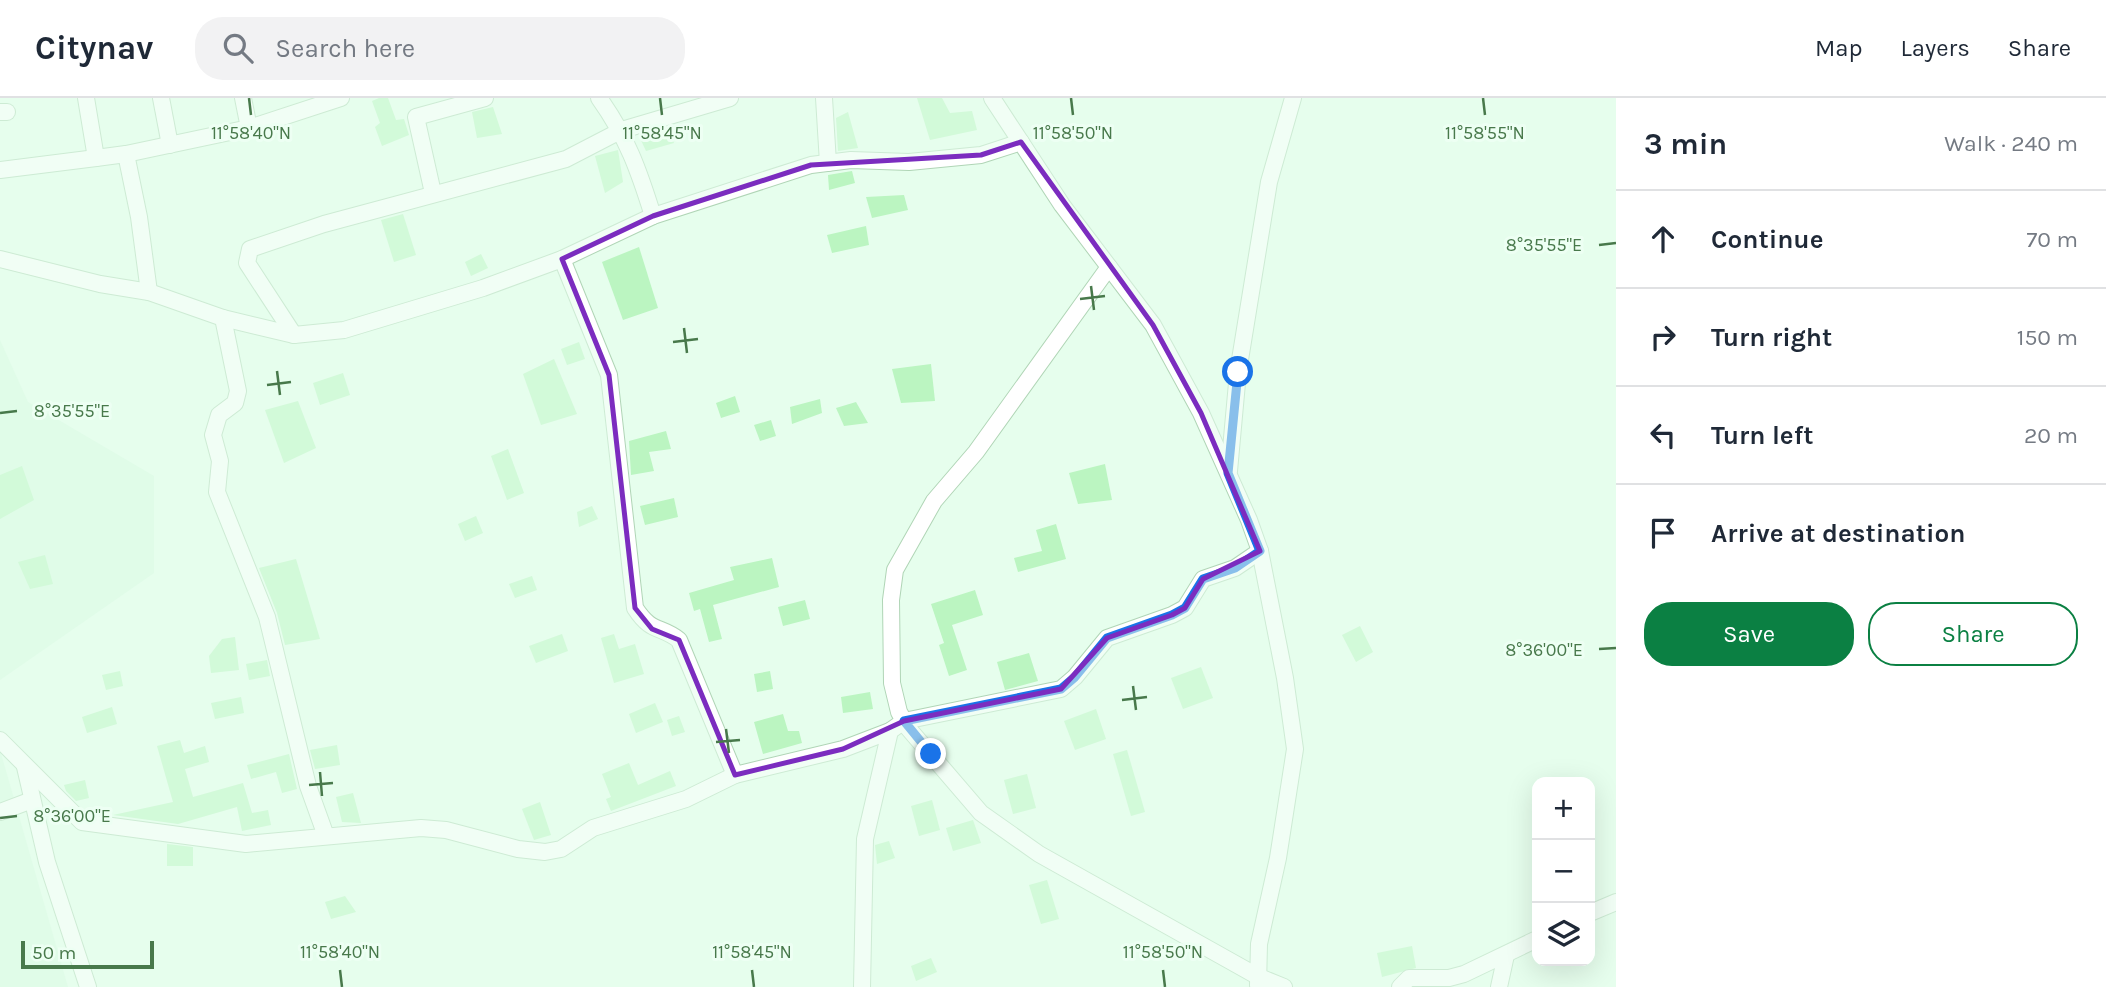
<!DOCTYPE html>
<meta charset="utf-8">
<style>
:root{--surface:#fff;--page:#f2f2f3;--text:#1f2937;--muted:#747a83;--line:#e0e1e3;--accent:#0b8043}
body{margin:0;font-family:Karla,sans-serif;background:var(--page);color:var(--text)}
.controls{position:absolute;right:21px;bottom:21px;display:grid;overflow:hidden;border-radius:14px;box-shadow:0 7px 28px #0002}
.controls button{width:63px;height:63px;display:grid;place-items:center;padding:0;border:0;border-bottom:2px solid var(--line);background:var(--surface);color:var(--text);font:35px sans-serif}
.scale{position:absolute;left:21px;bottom:18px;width:133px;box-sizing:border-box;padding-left:7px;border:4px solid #48794b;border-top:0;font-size:19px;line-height:24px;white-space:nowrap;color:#48794b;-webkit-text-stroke:5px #edfff3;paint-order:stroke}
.stop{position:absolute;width:21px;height:21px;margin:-16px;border:5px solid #1a73e8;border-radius:50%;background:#fff}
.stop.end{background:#1a73e8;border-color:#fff;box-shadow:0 2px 7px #0008}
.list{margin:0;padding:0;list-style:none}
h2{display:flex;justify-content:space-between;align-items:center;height:91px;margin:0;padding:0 28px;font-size:30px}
h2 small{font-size:23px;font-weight:400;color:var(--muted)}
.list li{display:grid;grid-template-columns:46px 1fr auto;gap:21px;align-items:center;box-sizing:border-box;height:98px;padding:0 28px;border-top:2px solid var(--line)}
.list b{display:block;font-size:26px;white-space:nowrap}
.list em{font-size:23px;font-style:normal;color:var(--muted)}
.actions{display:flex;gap:14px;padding:21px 28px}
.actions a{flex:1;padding:16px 0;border:2px solid var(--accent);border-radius:28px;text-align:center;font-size:24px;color:var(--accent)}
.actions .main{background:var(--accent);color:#fff}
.icon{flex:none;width:38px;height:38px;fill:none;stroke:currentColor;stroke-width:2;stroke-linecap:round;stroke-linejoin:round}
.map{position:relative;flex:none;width:1616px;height:889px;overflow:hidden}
header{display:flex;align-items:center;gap:42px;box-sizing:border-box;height:98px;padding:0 35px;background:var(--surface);border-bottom:2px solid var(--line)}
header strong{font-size:33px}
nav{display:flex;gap:38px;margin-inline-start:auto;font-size:24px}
.search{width:490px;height:63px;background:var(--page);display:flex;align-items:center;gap:18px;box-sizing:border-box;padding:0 24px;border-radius:28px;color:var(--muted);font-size:26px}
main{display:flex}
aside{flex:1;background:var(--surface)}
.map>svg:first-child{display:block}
.residential{fill:#d9fbe2}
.building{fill:#bbf5c1}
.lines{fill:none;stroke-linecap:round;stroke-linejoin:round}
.minor-casing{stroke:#b0d5b6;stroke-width:18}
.minor{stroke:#fff;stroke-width:16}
.route{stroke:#1a73e8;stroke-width:9}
.marked{fill:none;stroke:#7b2cbf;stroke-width:5;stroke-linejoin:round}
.ticks{fill:none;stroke:#48794b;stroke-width:2.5}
.ticks-label{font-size:18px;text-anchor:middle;fill:#48794b;stroke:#edfff3;stroke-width:6;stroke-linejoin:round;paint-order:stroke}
</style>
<header>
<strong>Citynav</strong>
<div class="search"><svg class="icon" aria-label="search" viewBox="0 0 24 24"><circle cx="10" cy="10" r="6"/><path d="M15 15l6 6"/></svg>Search here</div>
<nav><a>Map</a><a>Layers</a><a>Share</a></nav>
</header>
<main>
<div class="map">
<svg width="1616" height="889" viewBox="0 0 1616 889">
<rect width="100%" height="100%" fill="#e6feed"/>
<g class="residential">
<path d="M 0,242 L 28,304 L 154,378 L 154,475 L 0,582 Z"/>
<path d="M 0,652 L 68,889 L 0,889 Z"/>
</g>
<g class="building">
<path d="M 379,0 L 388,0 L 396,22 L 404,21 L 409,37 L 382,48 L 375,29 L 380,25 L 372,3 Z"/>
<path d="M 917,0 L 942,0 L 950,15 L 972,13 L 977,32 L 930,42 Z"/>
<path d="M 493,9 L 502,36 L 477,40 L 472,14 Z"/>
<path d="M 848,14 L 858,50 L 838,53 L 836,20 Z"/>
<path d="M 668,29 L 674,45 L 646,53 L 639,38 Z"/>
<path d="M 618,52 L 623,84 L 605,95 L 595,58 Z"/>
<path d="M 852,73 L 855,85 L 829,92 L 828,77 Z"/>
<path d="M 904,97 L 908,112 L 872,120 L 866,99 Z"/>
<path d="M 403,116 L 416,157 L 394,164 L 381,122 Z"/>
<path d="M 866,128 L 869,147 L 832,155 L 827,137 Z"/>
<path d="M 639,149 L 658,210 L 623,222 L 602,164 Z"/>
<path d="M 481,156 L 488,170 L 471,178 L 465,164 Z"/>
<path d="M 579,244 L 585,261 L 567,267 L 561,251 Z"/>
<path d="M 554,261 L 577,316 L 541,327 L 523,276 Z"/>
<path d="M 931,266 L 935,303 L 901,305 L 892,271 Z"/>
<path d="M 343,275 L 350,297 L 320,307 L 313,285 Z"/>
<path d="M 735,298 L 740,314 L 721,320 L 716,305 Z"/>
<path d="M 820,301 L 822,315 L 792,326 L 790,309 Z"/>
<path d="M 298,303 L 316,350 L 284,365 L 265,312 Z"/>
<path d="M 856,304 L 868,325 L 844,328 L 836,310 Z"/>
<path d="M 771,322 L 776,338 L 760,343 L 754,327 Z"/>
<path d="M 666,333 L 671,351 L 649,354 L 654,373 L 631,377 L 629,343 Z"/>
<path d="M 508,351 L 524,395 L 507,402 L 491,358 Z"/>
<path d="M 1105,366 L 1112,402 L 1078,406 L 1069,375 Z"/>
<path d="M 22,368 L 34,402 L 0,421 L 0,377 Z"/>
<path d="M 674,400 L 678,419 L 645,427 L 640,408 Z"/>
<path d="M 592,408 L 598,421 L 579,429 L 577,414 Z"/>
<path d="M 476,418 L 483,435 L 465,443 L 458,426 Z"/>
<path d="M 1056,426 L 1066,461 L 1018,474 L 1014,460 L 1042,453 L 1036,432 Z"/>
<path d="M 45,457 L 53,486 L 30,491 L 18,464 Z"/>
<path d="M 772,460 L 779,489 L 713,507 L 722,541 L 709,544 L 700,511 L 694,513 L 689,495 L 734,482 L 730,469 Z"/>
<path d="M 296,461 L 320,541 L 285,547 L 277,515 L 259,470 Z"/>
<path d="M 532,478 L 537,492 L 515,500 L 509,486 Z"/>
<path d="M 975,492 L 983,517 L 952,527 L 967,572 L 949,578 L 939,547 L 944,545 L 931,506 Z"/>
<path d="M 805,502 L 810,521 L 783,528 L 778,509 Z"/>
<path d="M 1360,528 L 1373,554 L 1356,564 L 1342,537 Z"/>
<path d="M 562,536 L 568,553 L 536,565 L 529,548 Z"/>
<path d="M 614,536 L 619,551 L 635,546 L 644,576 L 614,585 L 601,540 Z"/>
<path d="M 235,539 L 239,572 L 211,575 L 209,558 L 222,541 Z"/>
<path d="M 1029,555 L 1038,583 L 1005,592 L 997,564 Z"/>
<path d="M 267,562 L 270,578 L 249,582 L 246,566 Z"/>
<path d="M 1201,569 L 1213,600 L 1183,611 L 1171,580 Z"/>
<path d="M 120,573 L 123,588 L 106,592 L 102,577 Z"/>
<path d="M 770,573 L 773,591 L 757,594 L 754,576 Z"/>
<path d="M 870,594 L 873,611 L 843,615 L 841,599 Z"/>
<path d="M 241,599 L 244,615 L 215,621 L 211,605 Z"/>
<path d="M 655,605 L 663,624 L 636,635 L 629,616 Z"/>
<path d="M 112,609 L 117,626 L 87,635 L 82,619 Z"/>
<path d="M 1096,611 L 1106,641 L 1075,652 L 1064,623 Z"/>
<path d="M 783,616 L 788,633 L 799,633 L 802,645 L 763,656 L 754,624 Z"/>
<path d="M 679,618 L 685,634 L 672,638 L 667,622 Z"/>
<path d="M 180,642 L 184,655 L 205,648 L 209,664 L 185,671 L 193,699 L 243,685 L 252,715 L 268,712 L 271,727 L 242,733 L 237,709 L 178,726 L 113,717 L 173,704 L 157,648 Z"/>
<path d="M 337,647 L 340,667 L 315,671 L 310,652 Z"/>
<path d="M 1127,652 L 1145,714 L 1131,718 L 1113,656 Z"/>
<path d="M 289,656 L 297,691 L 282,695 L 276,674 L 251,681 L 247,667 Z"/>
<path d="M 629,665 L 638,687 L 670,673 L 676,688 L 611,713 L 606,701 L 611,699 L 602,676 Z"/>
<path d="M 1027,676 L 1036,710 L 1013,716 L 1004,682 Z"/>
<path d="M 85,682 L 89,700 L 76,703 L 66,693 L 64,687 Z"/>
<path d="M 353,695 L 361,725 L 342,724 L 336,699 Z"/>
<path d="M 932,702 L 940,732 L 919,738 L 911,708 Z"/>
<path d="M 540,704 L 551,737 L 534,742 L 522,711 Z"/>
<path d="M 973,722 L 981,745 L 953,753 L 946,730 Z"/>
<path d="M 889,743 L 895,760 L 877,766 L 875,747 Z"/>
<path d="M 167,746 L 193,749 L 193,768 L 167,768 Z"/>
<path d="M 1047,782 L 1059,821 L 1041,826 L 1029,787 Z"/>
<path d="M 345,798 L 356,814 L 331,821 L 325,804 Z"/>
<path d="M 1412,848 L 1416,870 L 1382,879 L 1377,855 Z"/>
<path d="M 931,860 L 937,874 L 916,883 L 911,868 Z"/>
</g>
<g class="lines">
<g class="minor-casing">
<g id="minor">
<path d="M 86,0 L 96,60 L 126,56 L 139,119 L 149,194"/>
<path d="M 161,0 L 170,47"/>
<path d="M 243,0 L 249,30"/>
<path d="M 599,0 C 627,39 639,73 653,118"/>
<path d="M 824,0 L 828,65"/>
<path d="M 992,0 L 1062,107 L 1153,227 L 1201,315 L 1249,422 L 1260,453 L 1285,580 L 1295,651 L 1278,760 L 1259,846 L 1258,887"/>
<path d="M 0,14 L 7,14"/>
<path d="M 126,56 L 249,30 L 341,0"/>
<path d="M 0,72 L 96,60"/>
<path d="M 433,95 L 416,19 L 485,0"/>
<path d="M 0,161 L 100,186 L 149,194 L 223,220 L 294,237 L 344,232 L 483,190 L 562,161 L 653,118 L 811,67 L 851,62 L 909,64 L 981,57 L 1021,44"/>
<path d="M 562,161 L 609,277 L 635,510 C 652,536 660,527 679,542 L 735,677"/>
<path d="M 1109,169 L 976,354 L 934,403 L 895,472 L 891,502 L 892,585 L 899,614 L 908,630 L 981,715 L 1039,756 L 1257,878 L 1284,889"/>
<path d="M 223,220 L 238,293 L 235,305 L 219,317 L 213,337 L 220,363 L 217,394 L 267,519 L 308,688 L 326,738"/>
<path d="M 294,237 L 247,165 L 250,151 L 324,126 L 566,61 L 622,32 L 730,0"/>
<path d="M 1229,373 L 1238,274 L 1269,84 L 1293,0"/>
<path d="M 0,642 L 82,724 L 246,746 L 421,730 L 446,732 L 518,751 L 545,754 L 561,751 L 593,730 L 686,701 L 735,677 L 843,651 L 890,633"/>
<path d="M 25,669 L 47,764 L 88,889"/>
<path d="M 0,714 L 32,702"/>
<path d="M 1590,815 L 1616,804"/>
<path d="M 862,889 L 865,741 L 890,633 L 904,623 L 1061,591 L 1075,579 L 1107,540 L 1172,517 L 1185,510 L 1203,481 L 1235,470 L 1260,453"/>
<path d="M 1400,889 L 1409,880 L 1449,880 L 1464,876 L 1537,841"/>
<path d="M 1499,889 L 1506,857"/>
</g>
</g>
<use href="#minor" class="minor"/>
</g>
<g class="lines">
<path class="route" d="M 931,656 L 904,623 L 1061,591 L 1075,579 L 1107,540 L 1172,517 L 1185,510 L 1203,481 L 1235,470 L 1260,453 L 1228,375 L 1238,274"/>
</g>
<path d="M0 0H1616V889H0ZM 1021,44 L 1153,227 L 1201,315 L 1260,453 L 1203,481 L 1185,510 L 1172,517 L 1107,540 L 1061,591 L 904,623 L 843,651 L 735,677 L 679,542 L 652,531 L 635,510 L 609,277 L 562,161 L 653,118 L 811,67 L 981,57 Z" fill="#e6feed" fill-opacity=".55" fill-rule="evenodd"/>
<path class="marked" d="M 1021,44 L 1153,227 L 1201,315 L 1260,453 L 1203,481 L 1185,510 L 1172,517 L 1107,540 L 1061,591 L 904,623 L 843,651 L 735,677 L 679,542 L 652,531 L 635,510 L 609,277 L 562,161 L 653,118 L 811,67 L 981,57 Z"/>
<path class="ticks" d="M 249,0 L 251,17M 660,0 L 662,17M 1071,0 L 1073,17M 1483,0 L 1485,17M 1599,147 L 1616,145M 1091,188 L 1094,212M 1080,201 L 1105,198M 684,230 L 687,255M 673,244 L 698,241M 277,273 L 280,297M 267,287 L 291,284M 0,315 L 17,313M 1599,551 L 1616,550M 1133,588 L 1136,612M 1122,602 L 1147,599M 726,631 L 729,655M 716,644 L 740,642M 320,674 L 322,698M 309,687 L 333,685M 0,720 L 17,718M 340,872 L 342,889M 752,872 L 754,889M 1163,872 L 1165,889"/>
<g class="ticks-label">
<text x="251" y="41">11°58'40"N</text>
<text x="662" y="41">11°58'45"N</text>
<text x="1073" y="41">11°58'50"N</text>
<text x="1485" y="41">11°58'55"N</text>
<text x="1544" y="153">8°35'55"E</text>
<text x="72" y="319">8°35'55"E</text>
<text x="1544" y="558">8°36'00"E</text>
<text x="72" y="724">8°36'00"E</text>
<text x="340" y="860">11°58'40"N</text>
<text x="752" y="860">11°58'45"N</text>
<text x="1163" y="860">11°58'50"N</text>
</g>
</svg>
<div class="controls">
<button>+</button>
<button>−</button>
<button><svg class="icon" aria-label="layers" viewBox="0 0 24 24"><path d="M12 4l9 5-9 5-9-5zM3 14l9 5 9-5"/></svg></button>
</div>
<div class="scale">50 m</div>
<div class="stop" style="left:1238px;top:274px"></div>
<div class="stop end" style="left:931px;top:656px"></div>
</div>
<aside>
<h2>3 min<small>Walk · 240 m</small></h2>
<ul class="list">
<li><svg class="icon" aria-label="ahead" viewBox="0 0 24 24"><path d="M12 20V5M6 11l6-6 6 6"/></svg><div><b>Continue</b></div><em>70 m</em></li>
<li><svg class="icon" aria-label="right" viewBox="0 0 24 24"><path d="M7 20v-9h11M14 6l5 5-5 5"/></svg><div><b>Turn right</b></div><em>150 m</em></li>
<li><svg class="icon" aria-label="left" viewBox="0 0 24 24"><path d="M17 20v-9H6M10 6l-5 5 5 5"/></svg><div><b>Turn left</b></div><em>20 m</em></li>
<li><svg class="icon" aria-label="arrive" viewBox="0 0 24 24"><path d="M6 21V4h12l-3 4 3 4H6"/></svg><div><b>Arrive at destination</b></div></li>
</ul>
<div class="actions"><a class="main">Save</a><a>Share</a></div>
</aside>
</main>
